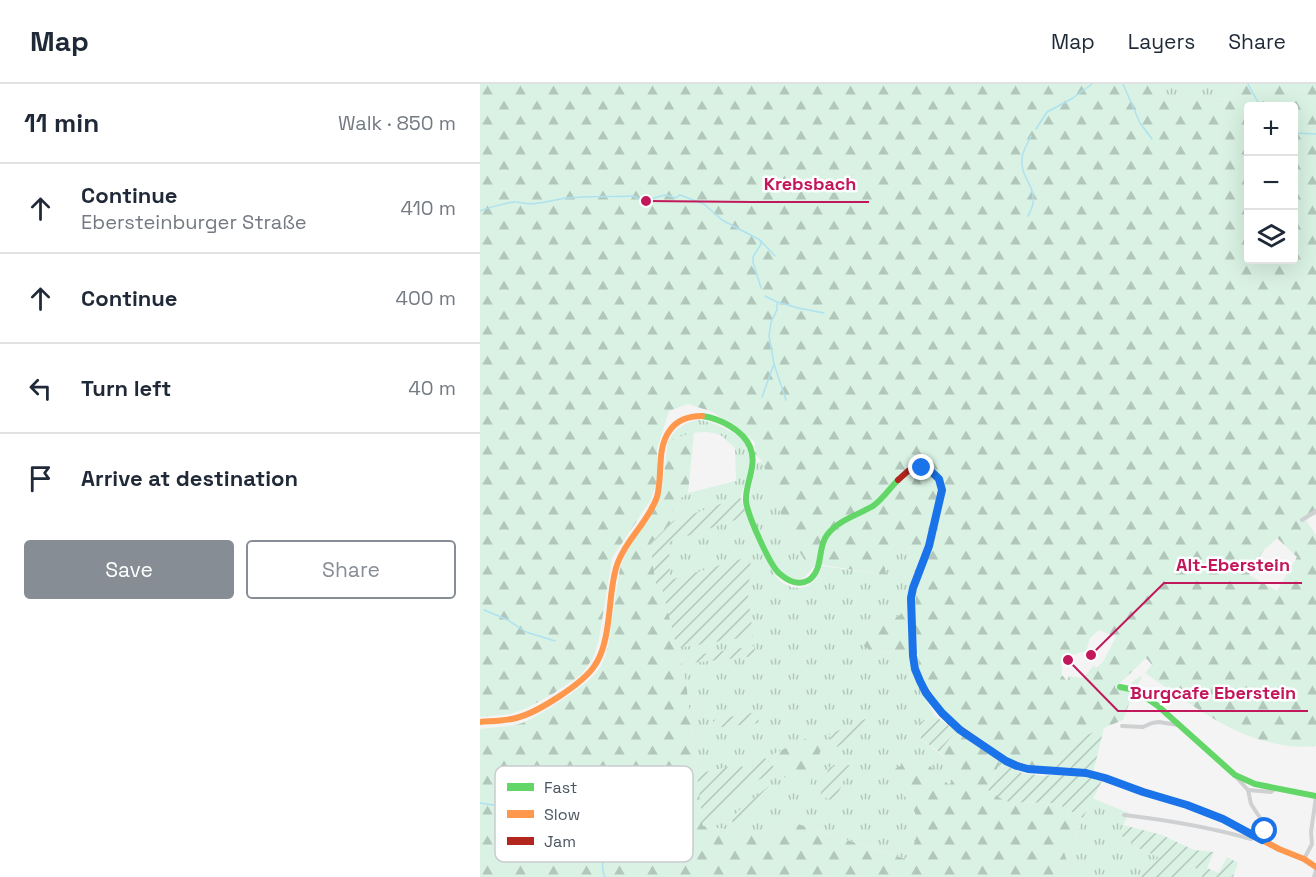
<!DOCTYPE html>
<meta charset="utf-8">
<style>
:root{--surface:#fff;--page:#f6f6f7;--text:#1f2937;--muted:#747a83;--line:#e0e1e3;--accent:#868d94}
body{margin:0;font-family:"Space Grotesk",sans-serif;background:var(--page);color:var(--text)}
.controls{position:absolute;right:18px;top:18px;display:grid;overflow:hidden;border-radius:6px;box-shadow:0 6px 24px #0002}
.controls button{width:54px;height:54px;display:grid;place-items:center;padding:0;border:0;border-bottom:2px solid var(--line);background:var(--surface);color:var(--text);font:30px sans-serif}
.stop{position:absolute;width:18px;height:18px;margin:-14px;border:4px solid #1a73e8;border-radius:50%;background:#fff}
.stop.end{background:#1a73e8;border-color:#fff;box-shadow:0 2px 6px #0008}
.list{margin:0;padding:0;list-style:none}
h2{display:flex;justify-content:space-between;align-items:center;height:78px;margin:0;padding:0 24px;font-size:26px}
h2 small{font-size:20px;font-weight:400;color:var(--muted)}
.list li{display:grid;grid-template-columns:39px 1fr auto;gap:18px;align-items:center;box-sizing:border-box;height:90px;padding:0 24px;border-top:2px solid var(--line)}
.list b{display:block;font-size:22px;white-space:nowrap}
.list p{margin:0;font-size:20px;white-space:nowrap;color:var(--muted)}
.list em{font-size:20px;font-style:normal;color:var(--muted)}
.actions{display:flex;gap:12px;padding:18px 24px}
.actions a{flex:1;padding:14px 0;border:2px solid var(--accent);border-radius:6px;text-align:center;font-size:21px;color:var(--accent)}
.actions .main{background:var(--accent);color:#fff}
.icon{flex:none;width:33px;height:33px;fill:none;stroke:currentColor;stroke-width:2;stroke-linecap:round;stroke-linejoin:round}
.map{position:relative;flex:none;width:836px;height:793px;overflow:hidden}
header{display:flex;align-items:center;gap:36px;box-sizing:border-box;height:84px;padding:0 30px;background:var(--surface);border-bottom:2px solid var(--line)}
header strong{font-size:28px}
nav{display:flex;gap:33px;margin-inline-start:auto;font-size:21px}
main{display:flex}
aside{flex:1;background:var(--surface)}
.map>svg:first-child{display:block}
.grass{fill:url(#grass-tufts)}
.forest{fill:url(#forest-firs);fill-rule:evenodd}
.garden{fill:url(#garden-furrows)}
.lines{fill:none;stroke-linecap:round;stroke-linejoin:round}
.stream{stroke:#aee2f0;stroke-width:1.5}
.street{stroke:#ced0d2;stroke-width:4}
.fast{stroke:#63d668;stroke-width:6}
.slow{stroke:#ff974d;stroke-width:6}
.jam{stroke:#b3261e;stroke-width:6}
.route{stroke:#1a73e8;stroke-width:8}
.key{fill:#fff;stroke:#c9ccd0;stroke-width:1.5}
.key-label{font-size:16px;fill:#4a5661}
.leader{fill:none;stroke:#c2185b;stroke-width:2}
.callout-dot{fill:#c2185b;stroke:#fff;stroke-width:2}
.callout-label{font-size:18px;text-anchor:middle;font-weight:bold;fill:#c2185b;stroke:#fff;stroke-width:5;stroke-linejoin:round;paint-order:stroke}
</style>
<header>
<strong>Map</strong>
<nav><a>Map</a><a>Layers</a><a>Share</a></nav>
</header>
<main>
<aside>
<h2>11 min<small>Walk · 850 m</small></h2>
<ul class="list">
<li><svg class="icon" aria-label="ahead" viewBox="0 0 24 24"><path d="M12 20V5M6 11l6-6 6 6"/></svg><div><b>Continue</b><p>Ebersteinburger Straße</p></div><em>410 m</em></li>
<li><svg class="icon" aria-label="ahead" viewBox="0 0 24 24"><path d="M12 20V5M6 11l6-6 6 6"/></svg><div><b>Continue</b></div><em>400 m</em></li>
<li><svg class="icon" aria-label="left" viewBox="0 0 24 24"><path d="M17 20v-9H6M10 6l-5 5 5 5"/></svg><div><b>Turn left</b></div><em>40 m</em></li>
<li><svg class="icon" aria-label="arrive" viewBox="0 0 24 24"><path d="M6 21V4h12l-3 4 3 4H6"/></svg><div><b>Arrive at destination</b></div></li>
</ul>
<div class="actions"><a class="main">Save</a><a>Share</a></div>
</aside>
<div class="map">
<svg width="836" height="793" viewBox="0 0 836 793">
<defs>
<pattern id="grass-tufts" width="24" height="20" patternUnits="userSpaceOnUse" patternTransform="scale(1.5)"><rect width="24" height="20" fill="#d9f2e3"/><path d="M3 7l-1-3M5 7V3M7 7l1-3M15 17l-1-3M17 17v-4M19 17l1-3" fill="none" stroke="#b2c7bb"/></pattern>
<pattern id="forest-firs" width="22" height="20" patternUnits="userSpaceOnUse" patternTransform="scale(1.5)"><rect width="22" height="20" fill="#d9f2e3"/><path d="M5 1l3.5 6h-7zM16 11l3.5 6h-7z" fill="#b2c7bb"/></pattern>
<pattern id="garden-furrows" width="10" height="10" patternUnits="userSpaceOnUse" patternTransform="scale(1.5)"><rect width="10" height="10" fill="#d9f2e3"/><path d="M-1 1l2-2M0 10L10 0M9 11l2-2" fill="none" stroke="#b2c7bb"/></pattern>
</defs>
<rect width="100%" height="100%" fill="#f4f4f4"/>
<g class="grass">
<path d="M 677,0 L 754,0 L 755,14 L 731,15 L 715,12 L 687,16 Z"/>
<path d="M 220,336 C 234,338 261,350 268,363 C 273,374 269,389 266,399 C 264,403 261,408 261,412 C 260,423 291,489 299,496 C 306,502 316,506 325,503 C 334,500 340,491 342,482 L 406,491 L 403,473 L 436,461 L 443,471 L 430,506 L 428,525 L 417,533 L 390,536 L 391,567 L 430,568 L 437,599 L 455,632 L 439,639 L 441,655 L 481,687 L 441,738 L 430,776 L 312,738 L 285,751 L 223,742 L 206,598 L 181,500 L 176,501 L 193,437 L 191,420 L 208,409 L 256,397 L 255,364 C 250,360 245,354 240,351 C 222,344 205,351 188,357 C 196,344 205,338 220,336 Z"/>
<path d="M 282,377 L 306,444 L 325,477 L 315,495 C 310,494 306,493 302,489 C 294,482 270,432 270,421 C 269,411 274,389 277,379 Z"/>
<path d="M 612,714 L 649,729 L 639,750 L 658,764 L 706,785 L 714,780 L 722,793 L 592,793 L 583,765 L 590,765 Z"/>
</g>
<g class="forest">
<path d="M 0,0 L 677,0 L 687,16 L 715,12 L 731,15 L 755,14 L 754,0 L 836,0 L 836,430 L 826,436 L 836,451 L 836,662 C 771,669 715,623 665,589 L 672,581 L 666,574 L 635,604 L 645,607 L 648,602 L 660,592 L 662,593 L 653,609 L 643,636 L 599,654 L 562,684 L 541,682 L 527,675 L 481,644 L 466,630 L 449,607 L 439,585 L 435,531 L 436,509 L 446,477 L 436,461 L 404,473 L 406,491 L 336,480 L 324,494 L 315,495 L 325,477 L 306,444 L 282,377 L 275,370 L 275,358 L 233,328 L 208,320 L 189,327 L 177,365 L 177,398 L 170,417 L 132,474 L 119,555 L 113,574 L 101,591 L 71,611 L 45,625 L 30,630 L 0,633 ZM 768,22 L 814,22 L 814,176 L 768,176 ZM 797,454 L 817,473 L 797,507 L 769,491 L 783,467 ZM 619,546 L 636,553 L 623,578 L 616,584 L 614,581 L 603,594 L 589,592 L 587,597 L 582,591 L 581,577 L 586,570 L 591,573 L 592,571 L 606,567 L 610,554 Z"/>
<path d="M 214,348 L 208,409 L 192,420 L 193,437 L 170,460 L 176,501 L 181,499 L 206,598 L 223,742 L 285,751 L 312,738 L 429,776 L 441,738 L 410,688 L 439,671 L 469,701 L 480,687 L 459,668 L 476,647 L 520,678 L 508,705 L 530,718 L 576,719 L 603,734 L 590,765 L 583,765 L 592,793 L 0,793 L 0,645 C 14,643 29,643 42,639 C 59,633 105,602 116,589 C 123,581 125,572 128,563 L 140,484 L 149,462 L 175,424 L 182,407 L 188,357 Z"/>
<path d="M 428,525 L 430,568 L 391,567 L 373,554 L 390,536 L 417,533 Z"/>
<path d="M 337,649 L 344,656 L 330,700 L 322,706 C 310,696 294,687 285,674 Z"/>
</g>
<g class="garden">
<path d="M 260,413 L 267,432 L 189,458 L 190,496 L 271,472 L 268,512 L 273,552 L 197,564 L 181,500 L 176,501 L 170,460 L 193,437 Z"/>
<path d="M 274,562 L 275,572 L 211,579 L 211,572 Z"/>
<path d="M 277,628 L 279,639 L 233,644 L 233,636 Z"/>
<path d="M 455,632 L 476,647 L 459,668 L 441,655 L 439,639 Z"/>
<path d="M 385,635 L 389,641 L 357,663 L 348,651 Z"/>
<path d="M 624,644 L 613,689 L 587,683 L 562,684 L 599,654 Z"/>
<path d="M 285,674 L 297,686 L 289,691 L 255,707 L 256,713 L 223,742 L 217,690 L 260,680 L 265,686 Z"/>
<path d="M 520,678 L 542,689 L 563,692 L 583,690 L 607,693 L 622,697 L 603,734 L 576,719 L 530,718 L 523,716 L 508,706 Z"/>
<path d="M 370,681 L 355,717 L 340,712 L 349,683 Z"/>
<path d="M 289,702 L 295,706 L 258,744 L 251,736 L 258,727 Z"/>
<path d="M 643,741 L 682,751 L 714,766 L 734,768 L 727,784 L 739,789 L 747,773 L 758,779 L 753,793 L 722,793 L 713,780 L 694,793 L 659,793 L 679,773 L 658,764 L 639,750 Z"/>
</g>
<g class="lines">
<g class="stream">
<path d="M 643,0 L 660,39 L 672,55"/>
<path d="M 768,0 L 780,22"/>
<path d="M 556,45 L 567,28 L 593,14 L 612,0"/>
<path d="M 814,49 L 836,50"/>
<path d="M 0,127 C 4,125 32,117 36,118 C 44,119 51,121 59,119 C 68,118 77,115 87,114 C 108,112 131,113 153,112 C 157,114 162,117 166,116 C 177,115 183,107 195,114 L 200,111 L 224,120 L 242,136 L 280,156 L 281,160 L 273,173 L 273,178 L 281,204"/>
<path d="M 548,132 C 564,105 539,97 542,74 C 543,66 548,59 551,52"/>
<path d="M 281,157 L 295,172"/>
<path d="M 298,218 L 318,224 L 344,229"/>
<path d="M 294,280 L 306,316"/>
<path d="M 282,313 L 294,280 L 289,252 L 291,238 L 297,226 L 297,218 L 285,212"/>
<path d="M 4,526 L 28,536 L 46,548 L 75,557"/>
<path d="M 0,719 L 26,723 L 37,719 L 47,719 L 82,732 L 91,738 L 101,751 L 121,771 C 125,779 120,784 125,793"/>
</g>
<g class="street">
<path d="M 822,436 L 836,427"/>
<path d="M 642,642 L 663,643 L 672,639 L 679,638 L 698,641"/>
<path d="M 757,694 L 768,706 L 771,720 L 784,740 L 785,747 L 782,756"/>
<path d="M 768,706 L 791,708 L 795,705"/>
<path d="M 644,731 C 687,736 729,743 771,755 L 774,752"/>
<path d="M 824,775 L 832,760 L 831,748 L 836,713"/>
<path d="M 834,793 L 836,787"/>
</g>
<g class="fast">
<path d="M 222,332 C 239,334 263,346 270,363 C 278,381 265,399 266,417 C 267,430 290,482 300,490 C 308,497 319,502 329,496 C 344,485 337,464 347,451 C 358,436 378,431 393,422 C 402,416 410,404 418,396"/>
<path d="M 640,603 L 655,606 L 678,622 L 755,691 L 775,700 L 836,712"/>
</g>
<g class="slow">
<path d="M 0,638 C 12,637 25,637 36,634 C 57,629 104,599 115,581 C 119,575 122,568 124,560 C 131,535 129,509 136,484 C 144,457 168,439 177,413 C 183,391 176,365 190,346 C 198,335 209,332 222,332"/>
<path d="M 571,687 L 606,689 L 707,721 L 743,735 L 799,765 L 824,775 L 836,783"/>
</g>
<path class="jam" d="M 418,396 L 428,387 L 435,385 L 449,386 L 459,395 L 462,406 L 449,462 L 433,504 L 431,514 L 433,572 L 435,585 L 440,598 L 454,619 L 470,638 L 526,677 L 548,685 L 571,687"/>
</g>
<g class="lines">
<path class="route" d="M 442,384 L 449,386 L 454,390 L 459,395 L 462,406 L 449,462 L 433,504 L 431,514 L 433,572 L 435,585 L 440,597 L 446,609 L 462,629 L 480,646 L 526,677 L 537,682 L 548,685 L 606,689 L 625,694 L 663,708 L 707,721 L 743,735 L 782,756 L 785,747"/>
</g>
<rect x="15" y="682" width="198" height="96" rx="9" class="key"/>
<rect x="27" y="699" width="27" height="8" fill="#63d668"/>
<rect x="27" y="726" width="27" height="8" fill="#ff974d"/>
<rect x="27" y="753" width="27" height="8" fill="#b3261e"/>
<g class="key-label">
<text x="64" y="709">Fast</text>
<text x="64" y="736">Slow</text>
<text x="64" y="763">Jam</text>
</g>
<path class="leader" d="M166 117L272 118H389M611 571L684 499H822M588 576L638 627H828"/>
<g class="callout-dot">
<circle cx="166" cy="117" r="6"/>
<circle cx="611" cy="571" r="6"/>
<circle cx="588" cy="576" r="6"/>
</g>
<g class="callout-label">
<text x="330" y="106">Krebsbach</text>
<text x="753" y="487">Alt-Eberstein</text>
<text x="733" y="615">Burgcafe Eberstein</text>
</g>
</svg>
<div class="controls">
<button>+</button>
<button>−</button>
<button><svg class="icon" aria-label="layers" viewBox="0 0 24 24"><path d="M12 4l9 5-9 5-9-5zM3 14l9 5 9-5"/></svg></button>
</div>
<div class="stop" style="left:785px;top:747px"></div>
<div class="stop end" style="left:442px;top:384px"></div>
</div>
</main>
